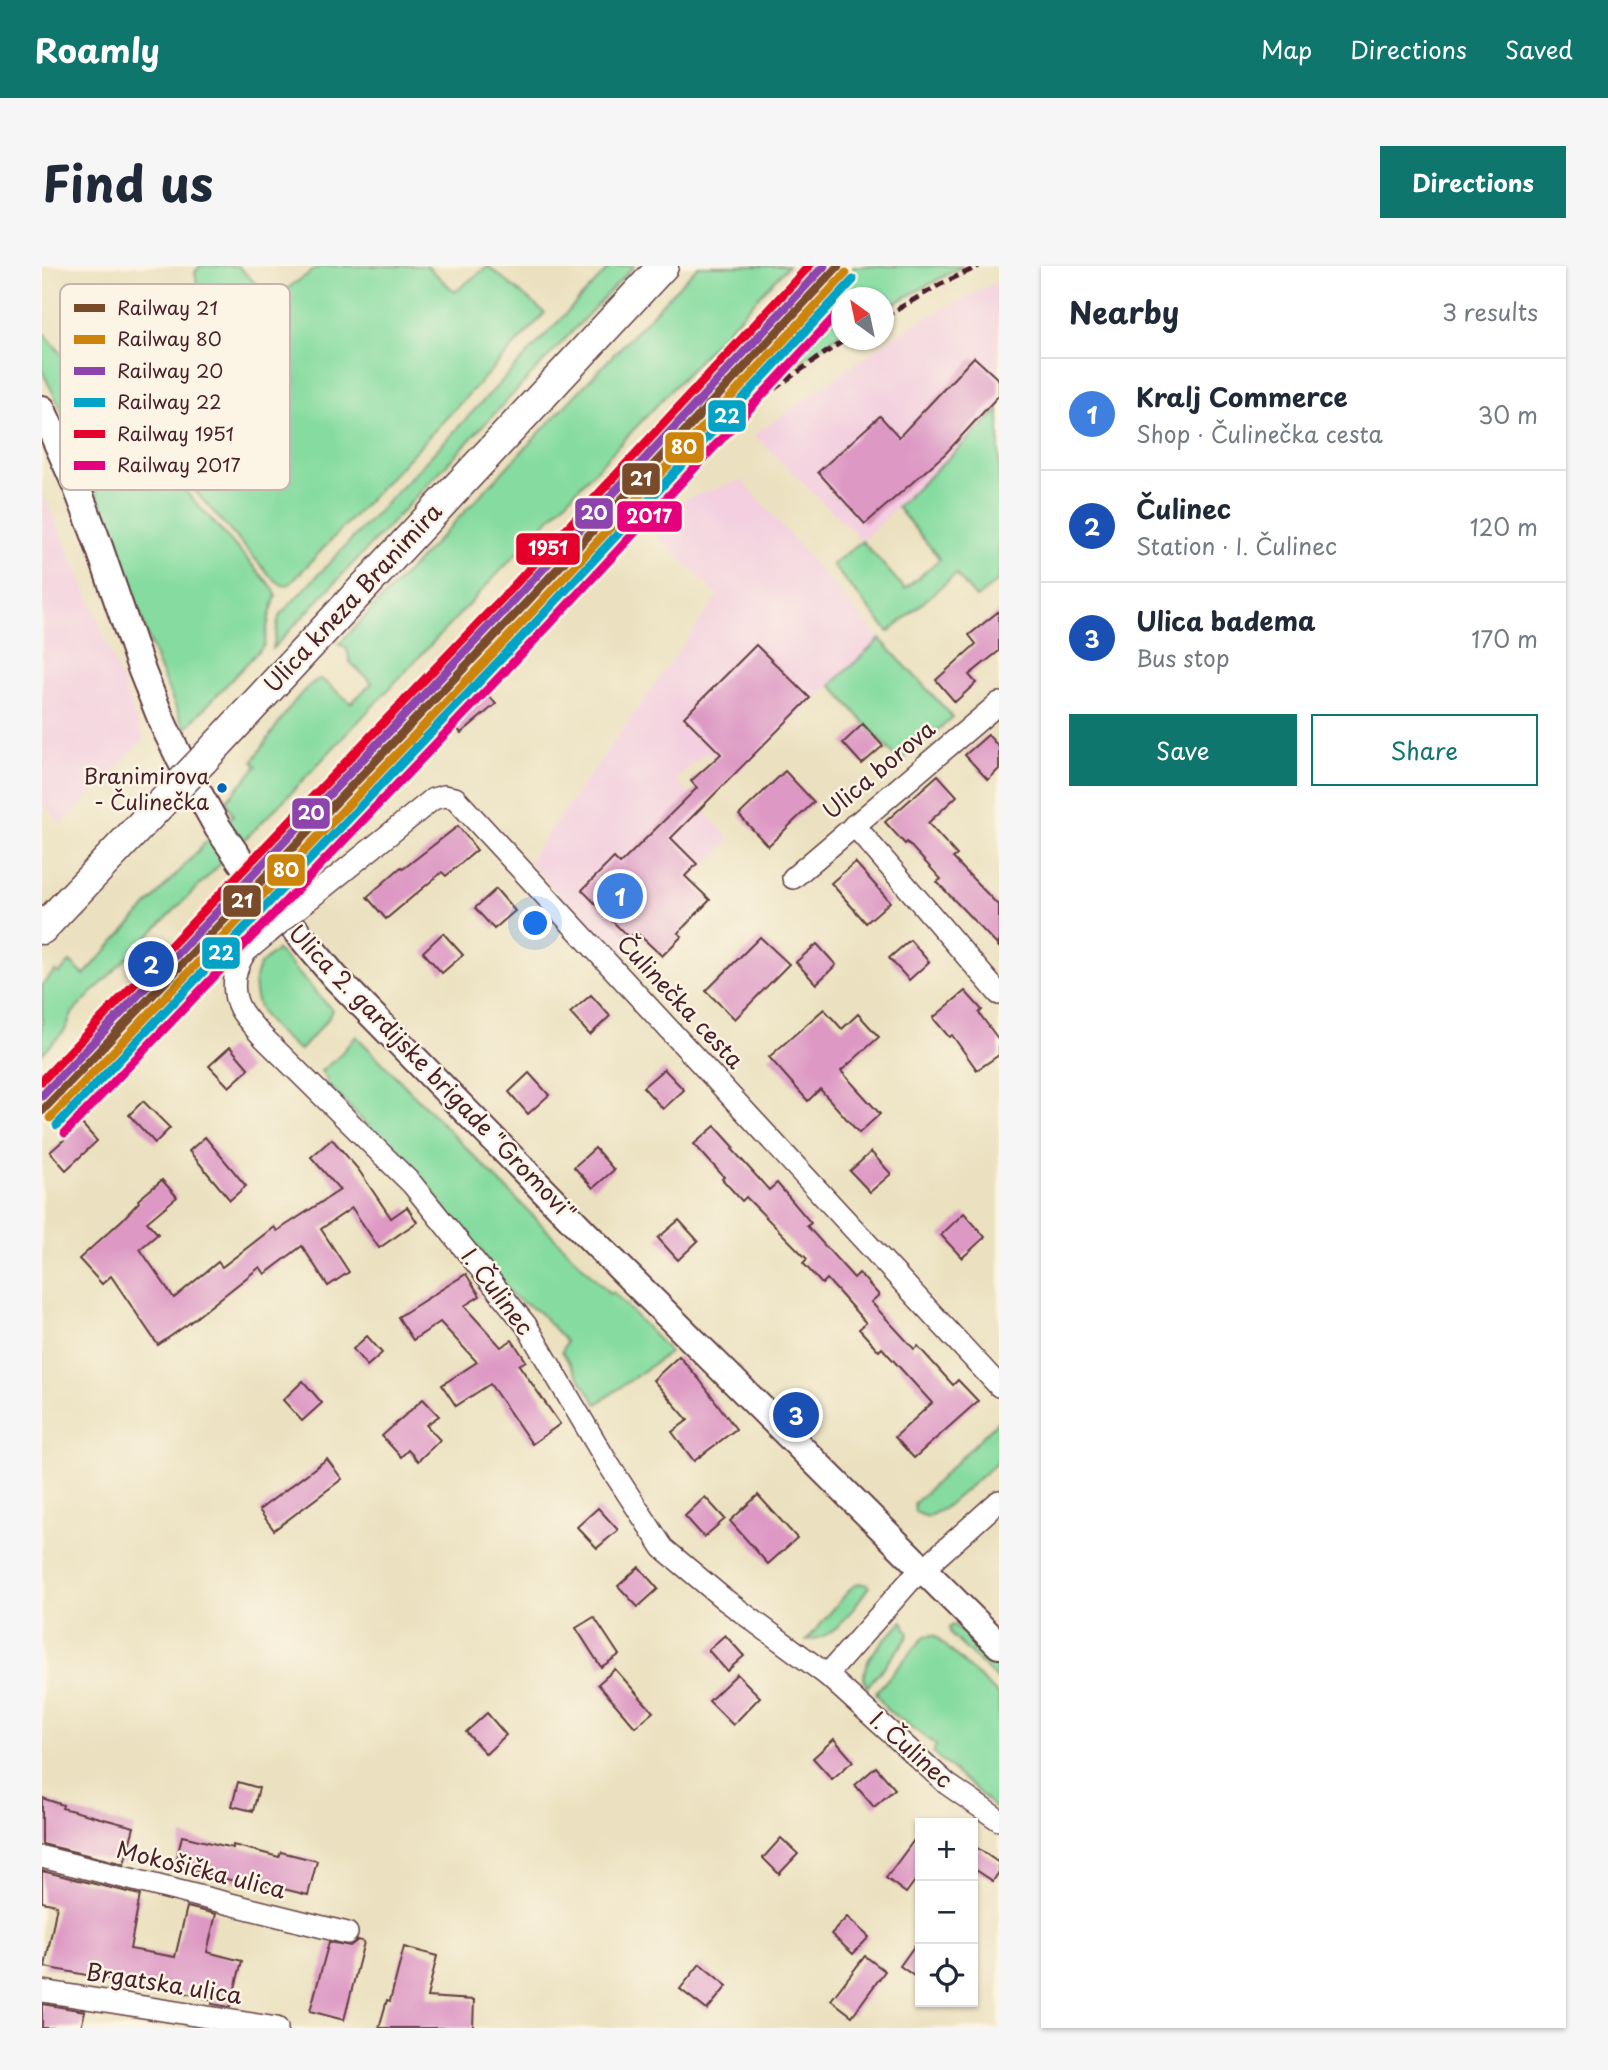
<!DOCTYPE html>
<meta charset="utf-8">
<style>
:root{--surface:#fff;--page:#f6f6f7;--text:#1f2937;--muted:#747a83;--line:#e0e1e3;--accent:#0f766e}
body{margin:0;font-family:"Playpen Sans",sans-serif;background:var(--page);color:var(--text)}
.controls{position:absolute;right:21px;bottom:21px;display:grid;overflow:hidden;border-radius:0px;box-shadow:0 2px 5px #0004}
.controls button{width:63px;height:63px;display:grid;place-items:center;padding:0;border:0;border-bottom:2px solid var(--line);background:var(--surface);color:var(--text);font:35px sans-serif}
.compass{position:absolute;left:789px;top:21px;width:63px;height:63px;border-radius:50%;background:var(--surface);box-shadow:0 2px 5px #0004;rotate:327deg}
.you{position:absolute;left:494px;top:658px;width:24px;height:24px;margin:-18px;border:5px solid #fff;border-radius:50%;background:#1a73e8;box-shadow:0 0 0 10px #1a73e833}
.badge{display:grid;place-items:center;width:46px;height:46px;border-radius:50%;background:var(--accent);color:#fff;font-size:23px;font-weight:700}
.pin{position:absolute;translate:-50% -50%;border:4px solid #fff;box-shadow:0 2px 7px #0006}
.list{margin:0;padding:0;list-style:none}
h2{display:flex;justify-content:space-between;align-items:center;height:91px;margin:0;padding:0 28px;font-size:30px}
h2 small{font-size:23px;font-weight:400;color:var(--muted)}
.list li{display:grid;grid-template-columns:46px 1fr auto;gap:21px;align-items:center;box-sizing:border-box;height:112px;padding:0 28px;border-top:2px solid var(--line)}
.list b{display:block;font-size:26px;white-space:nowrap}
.list p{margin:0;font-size:23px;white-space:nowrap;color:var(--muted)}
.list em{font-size:23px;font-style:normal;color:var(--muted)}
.actions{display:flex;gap:14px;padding:21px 28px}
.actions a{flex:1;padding:16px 0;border:2px solid var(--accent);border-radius:0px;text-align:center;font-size:24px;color:var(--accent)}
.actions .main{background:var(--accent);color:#fff}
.icon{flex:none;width:38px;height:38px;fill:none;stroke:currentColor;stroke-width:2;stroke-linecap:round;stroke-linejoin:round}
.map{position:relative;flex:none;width:957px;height:1762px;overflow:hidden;border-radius:0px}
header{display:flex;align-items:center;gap:42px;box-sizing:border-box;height:98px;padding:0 35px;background:var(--accent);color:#fff}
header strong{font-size:33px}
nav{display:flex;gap:38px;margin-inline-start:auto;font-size:24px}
.intro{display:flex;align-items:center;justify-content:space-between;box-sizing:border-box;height:168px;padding:0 42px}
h1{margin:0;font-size:49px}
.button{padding:18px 32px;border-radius:0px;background:var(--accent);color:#fff;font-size:24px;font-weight:700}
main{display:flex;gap:42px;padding:0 42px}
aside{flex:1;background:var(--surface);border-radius:0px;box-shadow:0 2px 5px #0004}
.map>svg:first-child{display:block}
.built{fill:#f3cfdf}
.green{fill:#86dca0;stroke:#687e66;stroke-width:2}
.building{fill:#dd98c4}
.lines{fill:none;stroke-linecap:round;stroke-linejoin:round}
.minor-casing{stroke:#623c41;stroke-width:24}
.tertiary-casing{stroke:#623c41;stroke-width:30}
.secondary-casing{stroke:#623c41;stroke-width:33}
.minor{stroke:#fff;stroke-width:21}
.tertiary{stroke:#fff;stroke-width:26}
.secondary{stroke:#fff;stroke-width:30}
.rail{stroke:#4a1f2b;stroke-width:5;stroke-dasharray:10 5;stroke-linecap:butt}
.minor-bridge-casing{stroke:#623c41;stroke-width:24;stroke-linecap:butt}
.secondary-bridge-casing{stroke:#623c41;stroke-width:33;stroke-linecap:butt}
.minor-bridge{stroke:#fff;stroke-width:21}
.secondary-bridge{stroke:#fff;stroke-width:30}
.rail-1-casing{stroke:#fcf5e5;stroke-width:14}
.rail-2-casing{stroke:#fcf5e5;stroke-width:14}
.rail-3-casing{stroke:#fcf5e5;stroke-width:14}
.rail-4-casing{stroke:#fcf5e5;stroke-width:14}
.rail-5-casing{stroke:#fcf5e5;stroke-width:14}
.rail-6-casing{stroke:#fcf5e5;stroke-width:14}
.rail-1{stroke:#7a4b2a;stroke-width:9}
.rail-2{stroke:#cc840b;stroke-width:9}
.rail-3{stroke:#8e44ad;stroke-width:9}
.rail-4{stroke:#04a2c6;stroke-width:9}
.rail-5{stroke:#e4002b;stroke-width:9}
.rail-6{stroke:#e5007d;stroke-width:9}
.bus-dot{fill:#0065bd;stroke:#fcf5e5;stroke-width:2.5}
.labels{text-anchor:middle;stroke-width:5;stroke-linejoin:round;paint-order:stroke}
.bus-label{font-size:21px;fill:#4a1f2b;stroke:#fcf5e5;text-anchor:end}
.street-label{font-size:23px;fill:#4a1f2b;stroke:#fcf5e5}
.key{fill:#fcf5e5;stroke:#c7b5ad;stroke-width:2}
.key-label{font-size:19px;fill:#4a1f2b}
.line-badge{stroke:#fcf5e5;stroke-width:2.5}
.badge-label{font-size:19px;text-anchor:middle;font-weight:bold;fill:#fff}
</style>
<header>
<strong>Roamly</strong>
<nav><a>Map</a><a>Directions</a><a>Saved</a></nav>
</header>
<div class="intro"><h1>Find us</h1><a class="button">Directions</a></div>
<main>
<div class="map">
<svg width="957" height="1762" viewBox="0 0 957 1762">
<rect width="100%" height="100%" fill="#fcf5e5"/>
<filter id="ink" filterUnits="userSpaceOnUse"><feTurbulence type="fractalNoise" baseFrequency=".0143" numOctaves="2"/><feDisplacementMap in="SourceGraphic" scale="14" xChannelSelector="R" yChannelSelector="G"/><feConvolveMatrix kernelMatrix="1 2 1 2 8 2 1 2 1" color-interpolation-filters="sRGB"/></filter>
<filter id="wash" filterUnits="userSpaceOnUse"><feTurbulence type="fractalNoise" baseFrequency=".00686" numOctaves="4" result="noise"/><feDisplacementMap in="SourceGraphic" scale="28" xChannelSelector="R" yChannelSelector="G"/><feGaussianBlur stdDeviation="1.57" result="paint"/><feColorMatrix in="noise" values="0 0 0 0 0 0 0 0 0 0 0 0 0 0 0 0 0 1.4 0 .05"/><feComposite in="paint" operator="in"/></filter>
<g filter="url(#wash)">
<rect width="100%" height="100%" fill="#ebe1c0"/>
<g class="built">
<path d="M 957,15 L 957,144 L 820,275 L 712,169 L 867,60 Z"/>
<path d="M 700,214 L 838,373 L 691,511 L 664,486 L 634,513 L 688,574 L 575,692 L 486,595 L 676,330 L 609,263 L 645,232 Z"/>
<path d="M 0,225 L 51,341 L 102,473 L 20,558 L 3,541 L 0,543 Z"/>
</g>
<g class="green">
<path d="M 158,0 L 196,0 L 214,18 L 227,35 L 278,0 L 385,0 L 413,26 L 446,0 L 503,47 L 261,304 L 248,318 L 242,320 L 230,312 L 44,102 L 155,18 L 153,6 Z"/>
<path d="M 569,0 L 592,0 L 231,382 L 237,351 L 239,348 Z"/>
<path d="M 656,0 L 746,0 L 243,533 L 31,746 L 23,764 L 0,788 L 0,719 L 13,705 L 17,708 L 28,696 L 42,709 L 163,577 L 191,549 L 184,535 L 215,500 L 211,495 C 224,477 258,419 278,413 L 282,415 L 309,437 L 330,417 L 308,396 L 305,383 L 297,378 Z"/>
<path d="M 812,0 L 921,0 L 842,43 L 842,32 L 800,32 L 799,67 L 667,159 Z"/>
<path d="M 0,66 L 231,322 L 234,330 L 227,351 L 222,379 L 143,463 L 115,397 L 64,250 L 24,152 L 0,105 Z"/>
<path d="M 957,144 L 957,314 L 934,332 L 914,308 L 847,366 L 790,299 L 820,275 L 863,323 L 898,293 L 855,241 Z"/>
<path d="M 838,373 L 911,451 L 858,496 L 789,419 Z"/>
<path d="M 235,684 L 290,744 L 286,753 L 258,784 L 253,781 C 243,772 232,764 224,753 C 213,739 208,715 218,699 C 222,694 230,689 235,684 Z"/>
<path d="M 314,770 L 568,1028 L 571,1026 L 628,1086 L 555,1138 L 520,1086 L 524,1076 L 498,1047 L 470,1030 L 436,981 L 419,965 L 395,931 L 285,818 L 285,813 L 279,805 L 295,792 Z"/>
<path d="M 957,1154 L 957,1195 L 901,1243 L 885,1251 L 873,1246 L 872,1238 Z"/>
<path d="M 817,1317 L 825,1319 L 827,1321 C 810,1343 795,1373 765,1374 L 810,1321 Z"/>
<path d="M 861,1355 L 867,1368 L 864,1374 L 825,1421 C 812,1397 847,1370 861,1355 Z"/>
<path d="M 911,1359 C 926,1369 957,1397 957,1415 L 909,1369 L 907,1362 Z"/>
<path d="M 892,1369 L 957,1430 L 957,1547 L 942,1531 L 891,1487 L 894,1479 L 844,1443 L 834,1426 L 883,1370 Z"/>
</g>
<g id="blocks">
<g class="building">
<path d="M 932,91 L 957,114 L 957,129 L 904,187 L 823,258 L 776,206 L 838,150 L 857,171 Z"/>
<path d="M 957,345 L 957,385 L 927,409 L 934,417 L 913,436 L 894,414 L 934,378 L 927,369 Z"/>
<path d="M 714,379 L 768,432 L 629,572 L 655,598 L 643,610 L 668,634 L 636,667 L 640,670 L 620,690 L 594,666 L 587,672 L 540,624 L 572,592 L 578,598 L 655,522 L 649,515 L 679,488 L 642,451 Z"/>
<path d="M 435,416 L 454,438 L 419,467 L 401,445 Z"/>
<path d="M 821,458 L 841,480 L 820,498 L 801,477 Z"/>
<path d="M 946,469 L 957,481 L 957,503 L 946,514 L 923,489 Z"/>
<path d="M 743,505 L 772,536 L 726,580 L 697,549 Z"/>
<path d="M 896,509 L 915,530 L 886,557 L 915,589 L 911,592 L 957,640 L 957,681 L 895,616 L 899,613 L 865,576 L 863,578 L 843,556 Z"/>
<path d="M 416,560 L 435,584 L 404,610 L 400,606 L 344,653 L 325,631 L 359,601 L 361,603 Z"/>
<path d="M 813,596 L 848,636 L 824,657 L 789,617 Z"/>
<path d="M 454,623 L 473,645 L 452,663 L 433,642 Z"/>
<path d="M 401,667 L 421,689 L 400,707 L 381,686 Z"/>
<path d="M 718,671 L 747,698 L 693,753 L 664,725 Z"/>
<path d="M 868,674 L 887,696 L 867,714 L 847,692 Z"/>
<path d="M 775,678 L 794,699 L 774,718 L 754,696 Z"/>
<path d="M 923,725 L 940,744 L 937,747 L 957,774 L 957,789 L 935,804 L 910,769 L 907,771 L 891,752 Z"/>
<path d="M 549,729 L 568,750 L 548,769 L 528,747 Z"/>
<path d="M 782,743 L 800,763 L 816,748 L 837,771 L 799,805 L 838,848 L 817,867 L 778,823 L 766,835 L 727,791 Z"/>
<path d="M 188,781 L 207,803 L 187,821 L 167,800 Z"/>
<path d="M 622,803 L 642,824 L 621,843 L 601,821 Z"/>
<path d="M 487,807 L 507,829 L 486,848 L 467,826 Z"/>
<path d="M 101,835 L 128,862 L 113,877 L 87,849 Z"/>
<path d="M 40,858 L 55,875 L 24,904 L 8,886 Z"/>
<path d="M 673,860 L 692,881 L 690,883 L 727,924 L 735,917 L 769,957 L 765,960 L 812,1012 L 817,1007 L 837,1029 L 829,1036 L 872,1083 L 876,1080 L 911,1119 L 916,1114 L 936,1135 L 872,1192 L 853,1171 L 890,1137 L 840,1082 L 837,1085 L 817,1063 L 824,1057 L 785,1013 L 780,1018 L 761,997 L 765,993 L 704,931 L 700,935 L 680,913 L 682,911 L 652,878 Z"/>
<path d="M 163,871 L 204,920 L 188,934 L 147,885 Z"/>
<path d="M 290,873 L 316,903 L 349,952 L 365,941 L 375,956 L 337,982 L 310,942 L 279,963 L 307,1006 L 286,1020 L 260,980 L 223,1008 L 218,1001 L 146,1058 L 116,1079 L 69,1010 L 60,1018 L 37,993 L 80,954 L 97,936 L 96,934 L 120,914 L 135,931 L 105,956 L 116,968 L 98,983 L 132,1032 L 176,996 L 180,1001 L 232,961 L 235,965 L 298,924 L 269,891 Z"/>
<path d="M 553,882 L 572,904 L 551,922 L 532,901 Z"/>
<path d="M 829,886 L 849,908 L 828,926 L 808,905 Z"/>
<path d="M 922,947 L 943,971 L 920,992 L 899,969 Z"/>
<path d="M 637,954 L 656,975 L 636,994 L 616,972 Z"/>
<path d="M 424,1008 L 438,1030 L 422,1040 L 459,1081 L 470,1074 L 484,1095 L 477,1099 L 518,1158 L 490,1178 L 448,1118 L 414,1140 L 400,1119 L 435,1096 L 398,1056 L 371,1074 L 356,1051 Z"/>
<path d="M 325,1070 L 340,1087 L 325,1100 L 311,1083 Z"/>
<path d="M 637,1090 L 657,1113 L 694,1163 L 652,1195 L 630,1166 L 646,1154 L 611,1114 Z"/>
<path d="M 261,1115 L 280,1137 L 260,1155 L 241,1134 Z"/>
<path d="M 381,1133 L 397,1150 L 384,1159 L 398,1174 L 376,1195 L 366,1184 L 359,1191 L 340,1170 Z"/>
<path d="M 285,1193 L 300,1213 L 232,1264 L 217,1244 Z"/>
<path d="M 716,1229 L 755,1272 L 726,1298 L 688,1255 Z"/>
<path d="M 663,1231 L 683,1253 L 662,1271 L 643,1250 Z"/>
<path d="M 556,1242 L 576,1264 L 555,1282 L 535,1261 Z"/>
<path d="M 597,1301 L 616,1323 L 596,1341 L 576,1320 Z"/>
<path d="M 552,1351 L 577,1389 L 559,1401 L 534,1362 Z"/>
<path d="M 683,1369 L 702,1390 L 685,1405 L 666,1384 Z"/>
<path d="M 573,1403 L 611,1446 L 593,1461 L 556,1418 Z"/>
<path d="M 695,1408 L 718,1431 L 691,1459 L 667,1435 Z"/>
<path d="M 445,1447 L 464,1469 L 444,1488 L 424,1466 Z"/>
<path d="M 792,1473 L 811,1495 L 790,1513 L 771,1492 Z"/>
<path d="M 834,1501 L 853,1523 L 832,1541 L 813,1519 Z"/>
<path d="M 196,1516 L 217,1522 L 211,1545 L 190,1540 Z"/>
<path d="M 0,1532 L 21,1539 L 20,1542 L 92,1561 L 82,1598 L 0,1578 Z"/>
<path d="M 878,1566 L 878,1608 L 864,1627 L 844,1612 Z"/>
<path d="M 140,1570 L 191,1582 L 191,1579 L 237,1591 L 239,1586 L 275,1595 L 266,1629 L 217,1617 L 216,1621 L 133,1600 Z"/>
<path d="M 739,1572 L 756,1588 L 737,1608 L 721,1592 Z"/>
<path d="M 931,1579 L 957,1597 L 957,1606 L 951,1615 L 931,1602 Z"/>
<path d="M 0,1605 L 98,1629 L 88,1683 L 133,1691 L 145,1641 L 174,1648 L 165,1686 L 200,1695 L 188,1741 L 170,1738 L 171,1734 L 107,1718 L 106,1721 L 3,1701 L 15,1639 L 0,1636 Z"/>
<path d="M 805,1651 L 827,1671 L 811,1688 L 789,1668 Z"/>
<path d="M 878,1672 L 878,1714 L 858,1700 Z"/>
<path d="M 316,1674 L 322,1676 L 302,1754 L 268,1745 L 287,1676 L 308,1680 Z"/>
<path d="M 362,1681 L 395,1690 L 385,1731 L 432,1734 L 431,1762 L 337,1762 L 345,1734 L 348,1735 Z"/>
<path d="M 823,1690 L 843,1705 L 810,1750 L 789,1734 Z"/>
<path d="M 658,1698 L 685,1720 L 665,1744 L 638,1723 Z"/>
<path d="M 0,1738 L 43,1745 L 39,1762 L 0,1762 Z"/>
</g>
</g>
</g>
<g filter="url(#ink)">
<use href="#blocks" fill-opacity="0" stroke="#623c41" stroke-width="2"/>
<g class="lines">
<g class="minor-casing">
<g id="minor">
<path d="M 812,559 L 957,728"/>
<path d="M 751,612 L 957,437"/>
<path d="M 256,642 L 391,533 L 402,530 L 413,532 L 957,1120"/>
<path d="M 225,668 C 218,674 210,680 204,686 C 198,693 195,702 193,711 C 189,740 204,752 222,772 L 370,918 L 484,1059 L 565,1196 L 621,1282 L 682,1333 L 785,1409 L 905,1518 L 957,1554"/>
<path d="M 785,1409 L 867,1316 L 957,1235"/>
<path d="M 0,1591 L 305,1667"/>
<path d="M 0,1725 L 235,1762"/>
</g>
</g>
<g class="tertiary-casing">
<path id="tertiary" d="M 0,143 L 35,222 L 53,269 L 100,405 L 122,460 L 141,499 L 176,562 L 214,617 L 293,711 L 544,968 L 957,1379"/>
</g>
<g class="secondary-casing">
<g id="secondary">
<path d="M 161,494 L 621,0"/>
<path d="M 0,663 L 133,523"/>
</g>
</g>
<use href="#minor" class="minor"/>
<use href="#tertiary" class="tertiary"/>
<use href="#secondary" class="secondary"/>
<g class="rail">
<path d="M 842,51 L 899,18 L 937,0"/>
<path d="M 482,339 C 585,242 684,151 803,74"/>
</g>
<g class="minor-bridge-casing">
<path id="minor-bridge" d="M 225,668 L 256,642"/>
</g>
<g class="secondary-bridge-casing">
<path id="secondary-bridge" d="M 133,523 L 161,494"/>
</g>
<use href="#minor-bridge" class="minor-bridge"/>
<use href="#secondary-bridge" class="secondary-bridge"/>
<g class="rail-1-casing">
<path id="rail-1" d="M 0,845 L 482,339 L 796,0"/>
</g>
<g class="rail-2-casing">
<path id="rail-2" d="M 8,852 L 490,346 L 804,7"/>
</g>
<g class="rail-3-casing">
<path id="rail-3" d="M 0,830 L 474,332 L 782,0"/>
</g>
<g class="rail-4-casing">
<path id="rail-4" d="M 15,859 L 497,353 L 811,14"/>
</g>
<g class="rail-5-casing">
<path id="rail-5" d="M 0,815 L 467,325 L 767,0"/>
</g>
<g class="rail-6-casing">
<path id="rail-6" d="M 23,867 L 505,361 L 800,43"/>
</g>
<use href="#rail-1" class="rail-1"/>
<use href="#rail-2" class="rail-2"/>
<use href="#rail-3" class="rail-3"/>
<use href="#rail-4" class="rail-4"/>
<use href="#rail-5" class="rail-5"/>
<use href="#rail-6" class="rail-6"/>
</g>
</g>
<circle class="bus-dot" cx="180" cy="522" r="6"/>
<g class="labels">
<g class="bus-label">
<text x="167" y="518">Branimirova<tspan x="167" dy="26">- Čulinečka</tspan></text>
</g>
<g class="street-label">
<text transform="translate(311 332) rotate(-47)" y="8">Ulica kneza Branimira</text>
<text transform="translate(837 504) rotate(-40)" y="8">Ulica borova</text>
<text transform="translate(638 736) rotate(47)" y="8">Čulinečka cesta</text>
<text transform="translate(390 807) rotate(46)" y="8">Ulica 2. gardijske brigade "Gromovi"</text>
<text transform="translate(455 1026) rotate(53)" y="8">I. Čulinec</text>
<text transform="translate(869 1484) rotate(42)" y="8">I. Čulinec</text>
<text transform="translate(159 1604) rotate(14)" y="8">Mokošička ulica</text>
<text transform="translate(122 1718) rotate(9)" y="8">Brgatska ulica</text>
</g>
</g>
<rect x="18" y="18" width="230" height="206" rx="10" class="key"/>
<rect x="32" y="38" width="31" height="8" fill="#7a4b2a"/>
<rect x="32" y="69" width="31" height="9" fill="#cc840b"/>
<rect x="32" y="101" width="31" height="8" fill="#8e44ad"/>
<rect x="32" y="132" width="31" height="9" fill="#04a2c6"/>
<rect x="32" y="164" width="31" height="8" fill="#e4002b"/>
<rect x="32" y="195" width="31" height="9" fill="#e5007d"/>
<g class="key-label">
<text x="75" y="49">Railway 21</text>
<text x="75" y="80">Railway 80</text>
<text x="75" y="112">Railway 20</text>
<text x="75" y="143">Railway 22</text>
<text x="75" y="175">Railway 1951</text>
<text x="75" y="206">Railway 2017</text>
</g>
<g class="line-badge">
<rect x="665" y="133" width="40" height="34" rx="7" fill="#04a2c6"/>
<rect x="622" y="165" width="41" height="33" rx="7" fill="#cc840b"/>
<rect x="579" y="196" width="40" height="34" rx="7" fill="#7a4b2a"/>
<rect x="532" y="231" width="40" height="33" rx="7" fill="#8e44ad"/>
<rect x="574" y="234" width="67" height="33" rx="7" fill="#e5007d"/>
<rect x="473" y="266" width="66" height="34" rx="7" fill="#e4002b"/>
<rect x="249" y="531" width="40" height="33" rx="7" fill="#8e44ad"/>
<rect x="224" y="587" width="40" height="34" rx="7" fill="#cc840b"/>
<rect x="180" y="618" width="40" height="34" rx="7" fill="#7a4b2a"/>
<rect x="159" y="670" width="40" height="34" rx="7" fill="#04a2c6"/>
</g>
<g class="badge-label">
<text x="685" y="157">22</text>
<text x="642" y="188">80</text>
<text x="599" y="220">21</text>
<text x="552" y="254">20</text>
<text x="607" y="257">2017</text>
<text x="506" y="289">1951</text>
<text x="269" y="554">20</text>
<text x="244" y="611">80</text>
<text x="200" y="642">21</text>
<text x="179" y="694">22</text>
</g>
</svg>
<div class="controls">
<button>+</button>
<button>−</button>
<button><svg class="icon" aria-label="locate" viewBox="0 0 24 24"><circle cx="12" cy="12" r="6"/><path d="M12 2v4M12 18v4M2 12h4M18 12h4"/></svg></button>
</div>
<svg class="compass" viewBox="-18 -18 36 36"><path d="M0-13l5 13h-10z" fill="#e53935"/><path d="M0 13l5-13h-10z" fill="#747a83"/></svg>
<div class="you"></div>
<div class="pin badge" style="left:578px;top:630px;background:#3f7fe0">1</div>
<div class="pin badge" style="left:109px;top:698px;background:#1a4fb4">2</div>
<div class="pin badge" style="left:754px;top:1149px;background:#1a4fb4">3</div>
</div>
<aside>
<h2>Nearby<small>3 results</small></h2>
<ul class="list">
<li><span class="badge" style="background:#3f7fe0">1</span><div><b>Kralj Commerce</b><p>Shop · Čulinečka cesta</p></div><em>30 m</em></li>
<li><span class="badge" style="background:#1a4fb4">2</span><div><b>Čulinec</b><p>Station · I. Čulinec</p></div><em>120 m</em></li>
<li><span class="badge" style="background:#1a4fb4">3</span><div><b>Ulica badema</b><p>Bus stop</p></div><em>170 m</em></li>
</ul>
<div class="actions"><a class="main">Save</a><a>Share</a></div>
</aside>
</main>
